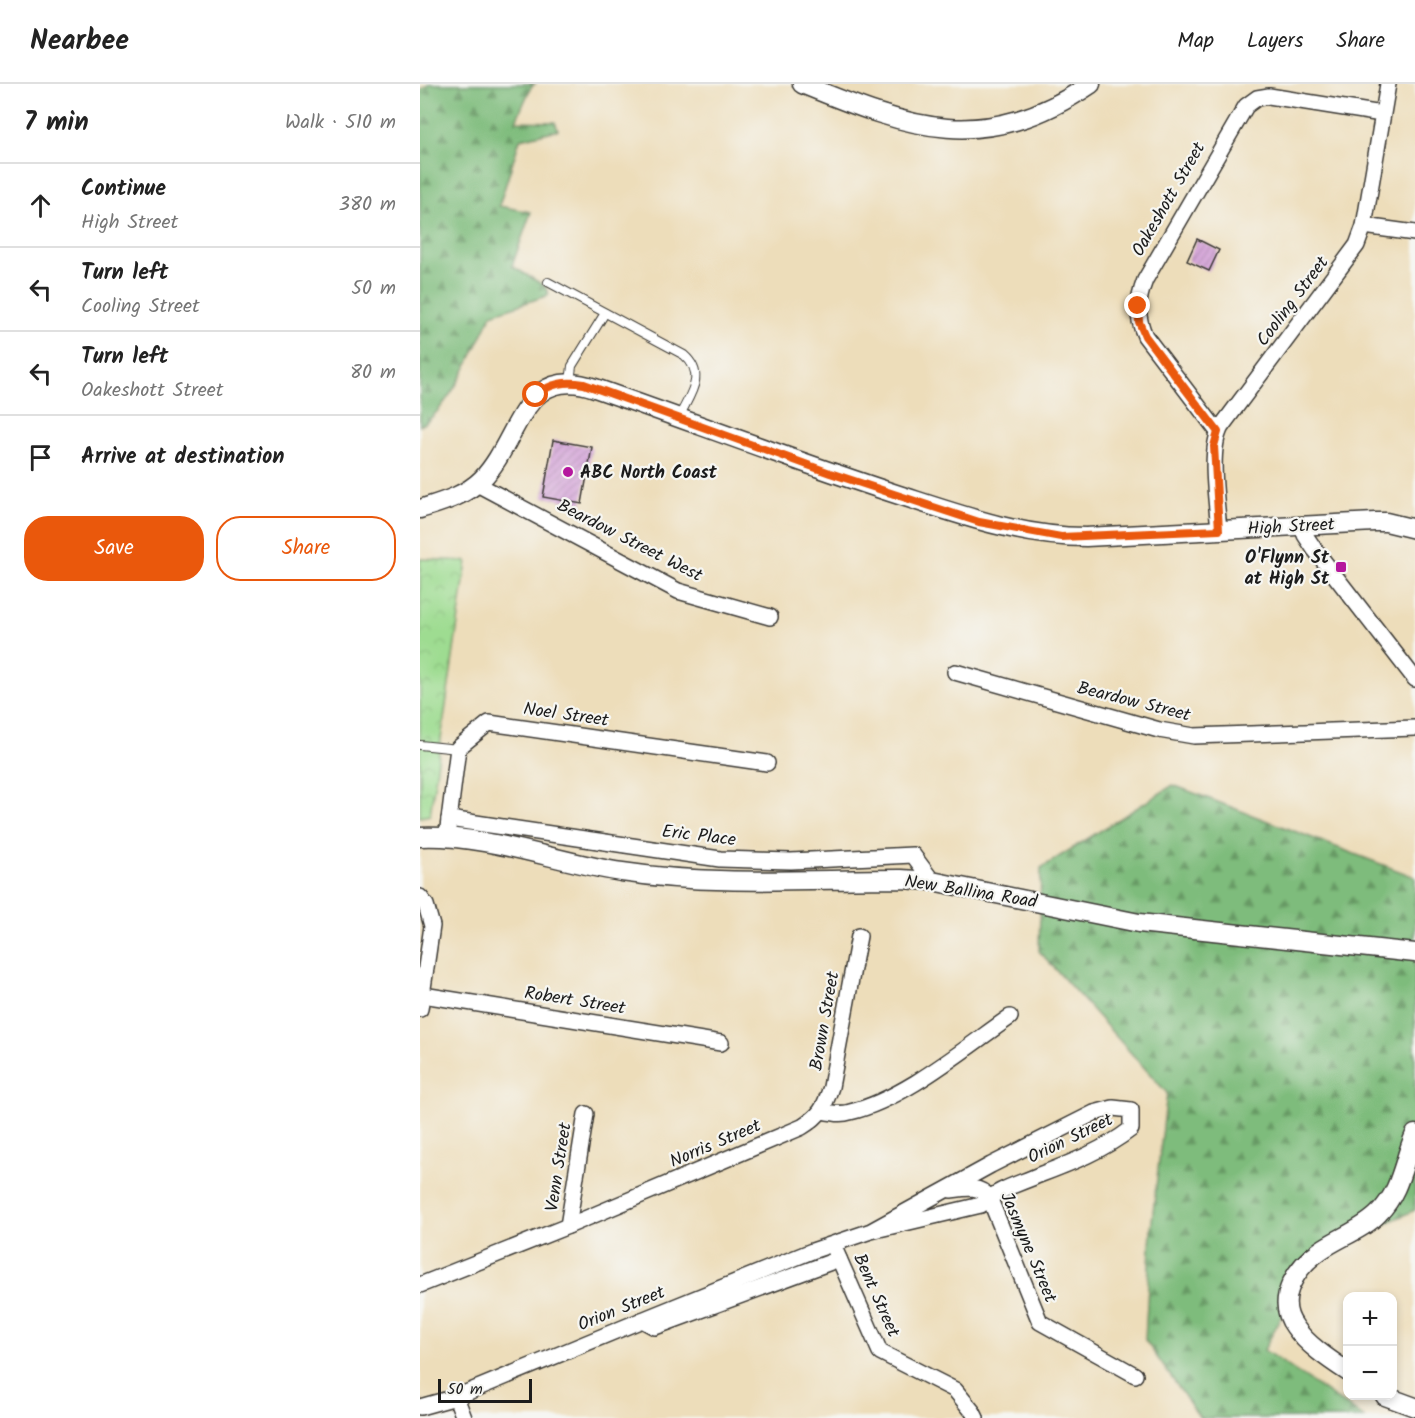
<!DOCTYPE html>
<meta charset="utf-8">
<style>
:root{--surface:#fff;--page:#f2f2f2;--text:#222;--muted:#767676;--line:#e0e0e0;--accent:#ea580c}
body{margin:0;font-family:Kalam,sans-serif;background:var(--page);color:var(--text)}
.controls{position:absolute;right:18px;bottom:18px;display:grid;overflow:hidden;border-radius:12px;box-shadow:0 3px 9px #0003}
.controls button{width:54px;height:54px;display:grid;place-items:center;padding:0;border:0;border-bottom:2px solid var(--line);background:var(--surface);color:var(--text);font:30px sans-serif}
.scale{position:absolute;left:18px;bottom:15px;width:94px;box-sizing:border-box;padding-left:6px;border:3px solid #1c1c1c;border-top:0;font-size:16px;line-height:21px;white-space:nowrap;color:#1c1c1c;-webkit-text-stroke:4px #f6f6f2;paint-order:stroke}
.stop{position:absolute;width:18px;height:18px;margin:-14px;border:4px solid #ea580c;border-radius:50%;background:#fff}
.stop.end{background:#ea580c;border-color:#fff;box-shadow:0 2px 6px #0008}
.list{margin:0;padding:0;list-style:none}
h2{display:flex;justify-content:space-between;align-items:center;height:78px;margin:0;padding:0 24px;font-size:26px}
h2 small{font-size:20px;font-weight:400;color:var(--muted)}
.list li{display:grid;grid-template-columns:39px 1fr auto;gap:18px;align-items:center;box-sizing:border-box;height:84px;padding:0 24px;border-top:2px solid var(--line)}
.list b{display:block;font-size:22px;white-space:nowrap}
.list p{margin:0;font-size:20px;white-space:nowrap;color:var(--muted)}
.list em{font-size:20px;font-style:normal;color:var(--muted)}
.actions{display:flex;gap:12px;padding:18px 24px}
.actions a{flex:1;padding:14px 0;border:2px solid var(--accent);border-radius:24px;text-align:center;font-size:21px;color:var(--accent)}
.actions .main{background:var(--accent);color:#fff}
.icon{flex:none;width:33px;height:33px;fill:none;stroke:currentColor;stroke-width:2;stroke-linecap:round;stroke-linejoin:round}
.map{position:relative;flex:none;width:995px;height:1334px;overflow:hidden}
header{display:flex;align-items:center;gap:36px;box-sizing:border-box;height:84px;padding:0 30px;background:var(--surface);border-bottom:2px solid var(--line)}
header strong{font-size:28px}
nav{display:flex;gap:33px;margin-inline-start:auto;font-size:21px}
main{display:flex}
aside{flex:1;background:var(--surface)}
.map>svg:first-child{display:block}
.forest{fill:url(#forest-firs);stroke:#4d6c4c;stroke-width:1.5}
.park{fill:url(#park-crowns);stroke:#5d7c56;stroke-width:1.5}
.building{fill:url(#building-hatch)}
.lines{fill:none;stroke-linecap:round;stroke-linejoin:round}
.service-casing{stroke:#3b3934;stroke-width:10}
.minor-casing{stroke:#3b3934;stroke-width:18}
.tertiary-casing{stroke:#3b3934;stroke-width:21}
.service{stroke:#fff;stroke-width:8}
.minor{stroke:#fff;stroke-width:15}
.tertiary{stroke:#fff;stroke-width:18}
.route{stroke:#ea580c;stroke-width:8}
.poi-dot{fill:#b5179e;stroke:#f6f6f2;stroke-width:2}
.labels{text-anchor:middle;stroke-width:4.5;stroke-linejoin:round;paint-order:stroke}
.street-label{font-size:18px;fill:#1c1c1c;stroke:#f6f6f2}
.poi-label{font-size:18px;font-weight:bold;fill:#1c1c1c;stroke:#f6f6f2;text-anchor:start}
</style>
<header>
<strong>Nearbee</strong>
<nav><a>Map</a><a>Layers</a><a>Share</a></nav>
</header>
<main>
<aside>
<h2>7 min<small>Walk · 510 m</small></h2>
<ul class="list">
<li><svg class="icon" aria-label="ahead" viewBox="0 0 24 24"><path d="M12 20V5M6 11l6-6 6 6"/></svg><div><b>Continue</b><p>High Street</p></div><em>380 m</em></li>
<li><svg class="icon" aria-label="left" viewBox="0 0 24 24"><path d="M17 20v-9H6M10 6l-5 5 5 5"/></svg><div><b>Turn left</b><p>Cooling Street</p></div><em>50 m</em></li>
<li><svg class="icon" aria-label="left" viewBox="0 0 24 24"><path d="M17 20v-9H6M10 6l-5 5 5 5"/></svg><div><b>Turn left</b><p>Oakeshott Street</p></div><em>80 m</em></li>
<li><svg class="icon" aria-label="arrive" viewBox="0 0 24 24"><path d="M6 21V4h12l-3 4 3 4H6"/></svg><div><b>Arrive at destination</b></div></li>
</ul>
<div class="actions"><a class="main">Save</a><a>Share</a></div>
</aside>
<div class="map">
<svg width="995" height="1334" viewBox="0 0 995 1334">
<defs>
<pattern id="forest-firs" width="22" height="20" patternUnits="userSpaceOnUse" patternTransform="scale(1.5)"><rect width="22" height="20" fill="#7ebc7b"/><path d="M5 1l3.5 6h-7zM16 11l3.5 6h-7z" fill="#669864"/></pattern>
<pattern id="park-crowns" width="20" height="18" patternUnits="userSpaceOnUse" patternTransform="scale(1.5)"><rect width="20" height="18" fill="#9edc91"/><path d="M2 6a3 3 0 1 1 6 0M12 15a3 3 0 1 1 6 0" fill="none" stroke="#88bc7c"/></pattern>
<pattern id="building-hatch" width="6" height="6" patternUnits="userSpaceOnUse" patternTransform="scale(1.5)"><rect width="6" height="6" fill="#cf96d4"/><path d="M-1 1l2-2M0 6l6-6M5 7l2-2" fill="none" stroke="#a77aab"/></pattern>
</defs>
<rect width="100%" height="100%" fill="#f6f6f2"/>
<filter id="ink" filterUnits="userSpaceOnUse"><feTurbulence type="fractalNoise" baseFrequency=".0167" numOctaves="2"/><feDisplacementMap in="SourceGraphic" scale="12" xChannelSelector="R" yChannelSelector="G"/><feConvolveMatrix kernelMatrix="1 2 1 2 8 2 1 2 1" color-interpolation-filters="sRGB"/></filter>
<filter id="wash" filterUnits="userSpaceOnUse"><feTurbulence type="fractalNoise" baseFrequency=".008" numOctaves="4" result="noise"/><feDisplacementMap in="SourceGraphic" scale="24" xChannelSelector="R" yChannelSelector="G"/><feGaussianBlur stdDeviation="1.35" result="paint"/><feColorMatrix in="noise" values="0 0 0 0 0 0 0 0 0 0 0 0 0 0 0 0 0 1.4 0 .05"/><feComposite in="paint" operator="in"/></filter>
<g filter="url(#wash)">
<rect width="100%" height="100%" fill="#edddba"/>
<g class="forest">
<path d="M 9,0 L 115,0 L 111,3 L 96,37 L 135,38 L 138,46 L 100,55 L 79,122 L 111,128 L 92,182 L 125,202 L 129,211 L 72,230 C 58,260 29,327 0,342 L 0,7 Z"/>
<path d="M 753,701 L 995,793 L 995,1126 L 892,1173 L 844,1266 L 945,1334 L 780,1334 L 725,1256 L 731,1145 L 747,1009 L 619,867 L 621,784 Z"/>
</g>
<path class="park" d="M 0,475 L 47,477 L 10,731 L 0,733 Z"/>
<g id="blocks">
<g class="building">
<path d="M 777,155 L 799,166 L 789,187 L 767,177 Z"/>
<path d="M 133,356 L 172,363 L 162,420 L 123,413 Z"/>
</g>
</g>
</g>
<g filter="url(#ink)">
<use href="#blocks" fill-opacity="0" stroke="#3b3934" stroke-width="1.5"/>
<g class="lines">
<g class="service-casing">
<g id="service">
<path d="M 128,198 L 264,271 C 287,291 270,310 259,333"/>
<path d="M 150,298 L 152,282 L 185,229"/>
<path d="M 0,661 L 38,665"/>
</g>
</g>
<g class="minor-casing">
<g id="minor">
<path d="M 944,142 L 995,149"/>
<path d="M 798,348 L 725,252 C 716,232 717,217 725,196 L 826,22 L 837,14 L 849,12 L 962,30"/>
<path d="M 57,400 L 258,507 L 350,533"/>
<path d="M 883,442 L 885,451 L 895,466 L 995,595"/>
<path d="M 799,446 C 797,418 788,367 801,343 L 937,161 L 944,142 L 968,0"/>
<path d="M 535,588 L 739,646 L 774,652 L 995,644"/>
<path d="M 29,735 L 300,775 L 371,777 L 493,771 L 513,798"/>
<path d="M 28,744 L 38,664 L 69,639 L 347,679"/>
<path d="M 0,813 L 6,821 L 12,842 L 0,925"/>
<path d="M 3,911 L 301,959"/>
<path d="M 402,1027 C 412,1029 421,1031 430,1028 C 483,1016 545,964 590,933"/>
<path d="M 531,1106 C 546,1104 559,1101 569,1113 L 620,1238 L 715,1291"/>
<path d="M 148,1142 L 166,1030"/>
<path d="M 413,1161 L 460,1268 L 535,1306 L 553,1328 L 556,1334"/>
<path d="M 0,1201 L 148,1142 L 382,1043 C 401,1031 404,1024 411,1003 L 439,852"/>
<path d="M 222,1236 L 235,1243 L 419,1175"/>
<path d="M 36,1313 L 44,1334"/>
<path d="M 0,1323 L 36,1313 L 227,1234 L 392,1167 L 451,1147 L 571,1081 L 674,1029 L 693,1024 L 711,1026 L 711,1045 C 684,1066 651,1079 619,1091 C 599,1100 577,1105 561,1121 L 451,1147"/>
</g>
</g>
<g class="tertiary-casing">
<g id="tertiary">
<path d="M 382,0 C 491,45 564,72 671,0"/>
<path d="M 0,425 C 22,418 45,412 62,395 C 100,356 102,279 175,304 C 275,339 375,377 476,410 C 538,430 600,453 666,453 L 955,438 L 966,438 L 995,445"/>
<path d="M 0,753 C 66,750 137,778 202,788 C 294,802 388,795 481,795 L 512,797 L 719,839 L 995,869"/>
<path d="M 928,1288 C 910,1276 887,1261 875,1243 C 854,1215 877,1182 901,1166 C 920,1153 944,1145 959,1129 C 981,1107 983,1077 995,1050"/>
<path d="M 965,1312 L 995,1323"/>
</g>
</g>
<use href="#service" class="service"/>
<use href="#minor" class="minor"/>
<use href="#tertiary" class="tertiary"/>
</g>
</g>
<g class="lines" filter="url(#ink)">
<path class="route" d="M 116,311 C 131,299 145,297 164,300 L 410,389 L 559,438 L 641,453 L 799,446 L 794,362 L 798,348 L 725,252 L 719,238 L 718,222"/>
</g>
<g class="poi-dot">
<circle cx="148" cy="388" r="6"/>
<rect x="915" y="477" width="12" height="12" rx="3"/>
</g>
<g class="labels">
<g class="street-label">
<text transform="translate(748 115) rotate(-60)" y="6">Oakeshott Street</text>
<text transform="translate(872 217) rotate(-53)" y="6">Cooling Street</text>
<text transform="translate(871 442) rotate(-3)" y="6">High Street</text>
<text transform="translate(210 456) rotate(27)" y="6">Beardow Street West</text>
<text transform="translate(714 617) rotate(14)" y="6">Beardow Street</text>
<text transform="translate(146 630) rotate(8)" y="6">Noel Street</text>
<text transform="translate(279 751) rotate(7)" y="6">Eric Place</text>
<text transform="translate(551 807) rotate(9)" y="6">New Ballina Road</text>
<text transform="translate(155 916) rotate(9)" y="6">Robert Street</text>
<text transform="translate(404 937) rotate(-80)" y="6">Brown Street</text>
<text transform="translate(650 1054) rotate(-26)" y="6">Orion Street</text>
<text transform="translate(295 1059) rotate(-23)" y="6">Norris Street</text>
<text transform="translate(138 1083) rotate(-81)" y="6">Venn Street</text>
<text transform="translate(609 1163) rotate(67)" y="6">Jasmyne Street</text>
<text transform="translate(457 1211) rotate(66)" y="6">Bent Street</text>
<text transform="translate(201 1224) rotate(-22)" y="6">Orion Street</text>
</g>
<g class="poi-label">
<text x="160" y="394">ABC North Coast</text>
<text x="909" y="479" text-anchor="end">O'Flynn St<tspan x="909" dy="21">at High St</tspan></text>
</g>
</g>
</svg>
<div class="controls">
<button>+</button>
<button>−</button>
</div>
<div class="scale">50 m</div>
<div class="stop" style="left:116px;top:311px"></div>
<div class="stop end" style="left:718px;top:222px"></div>
</div>
</main>
